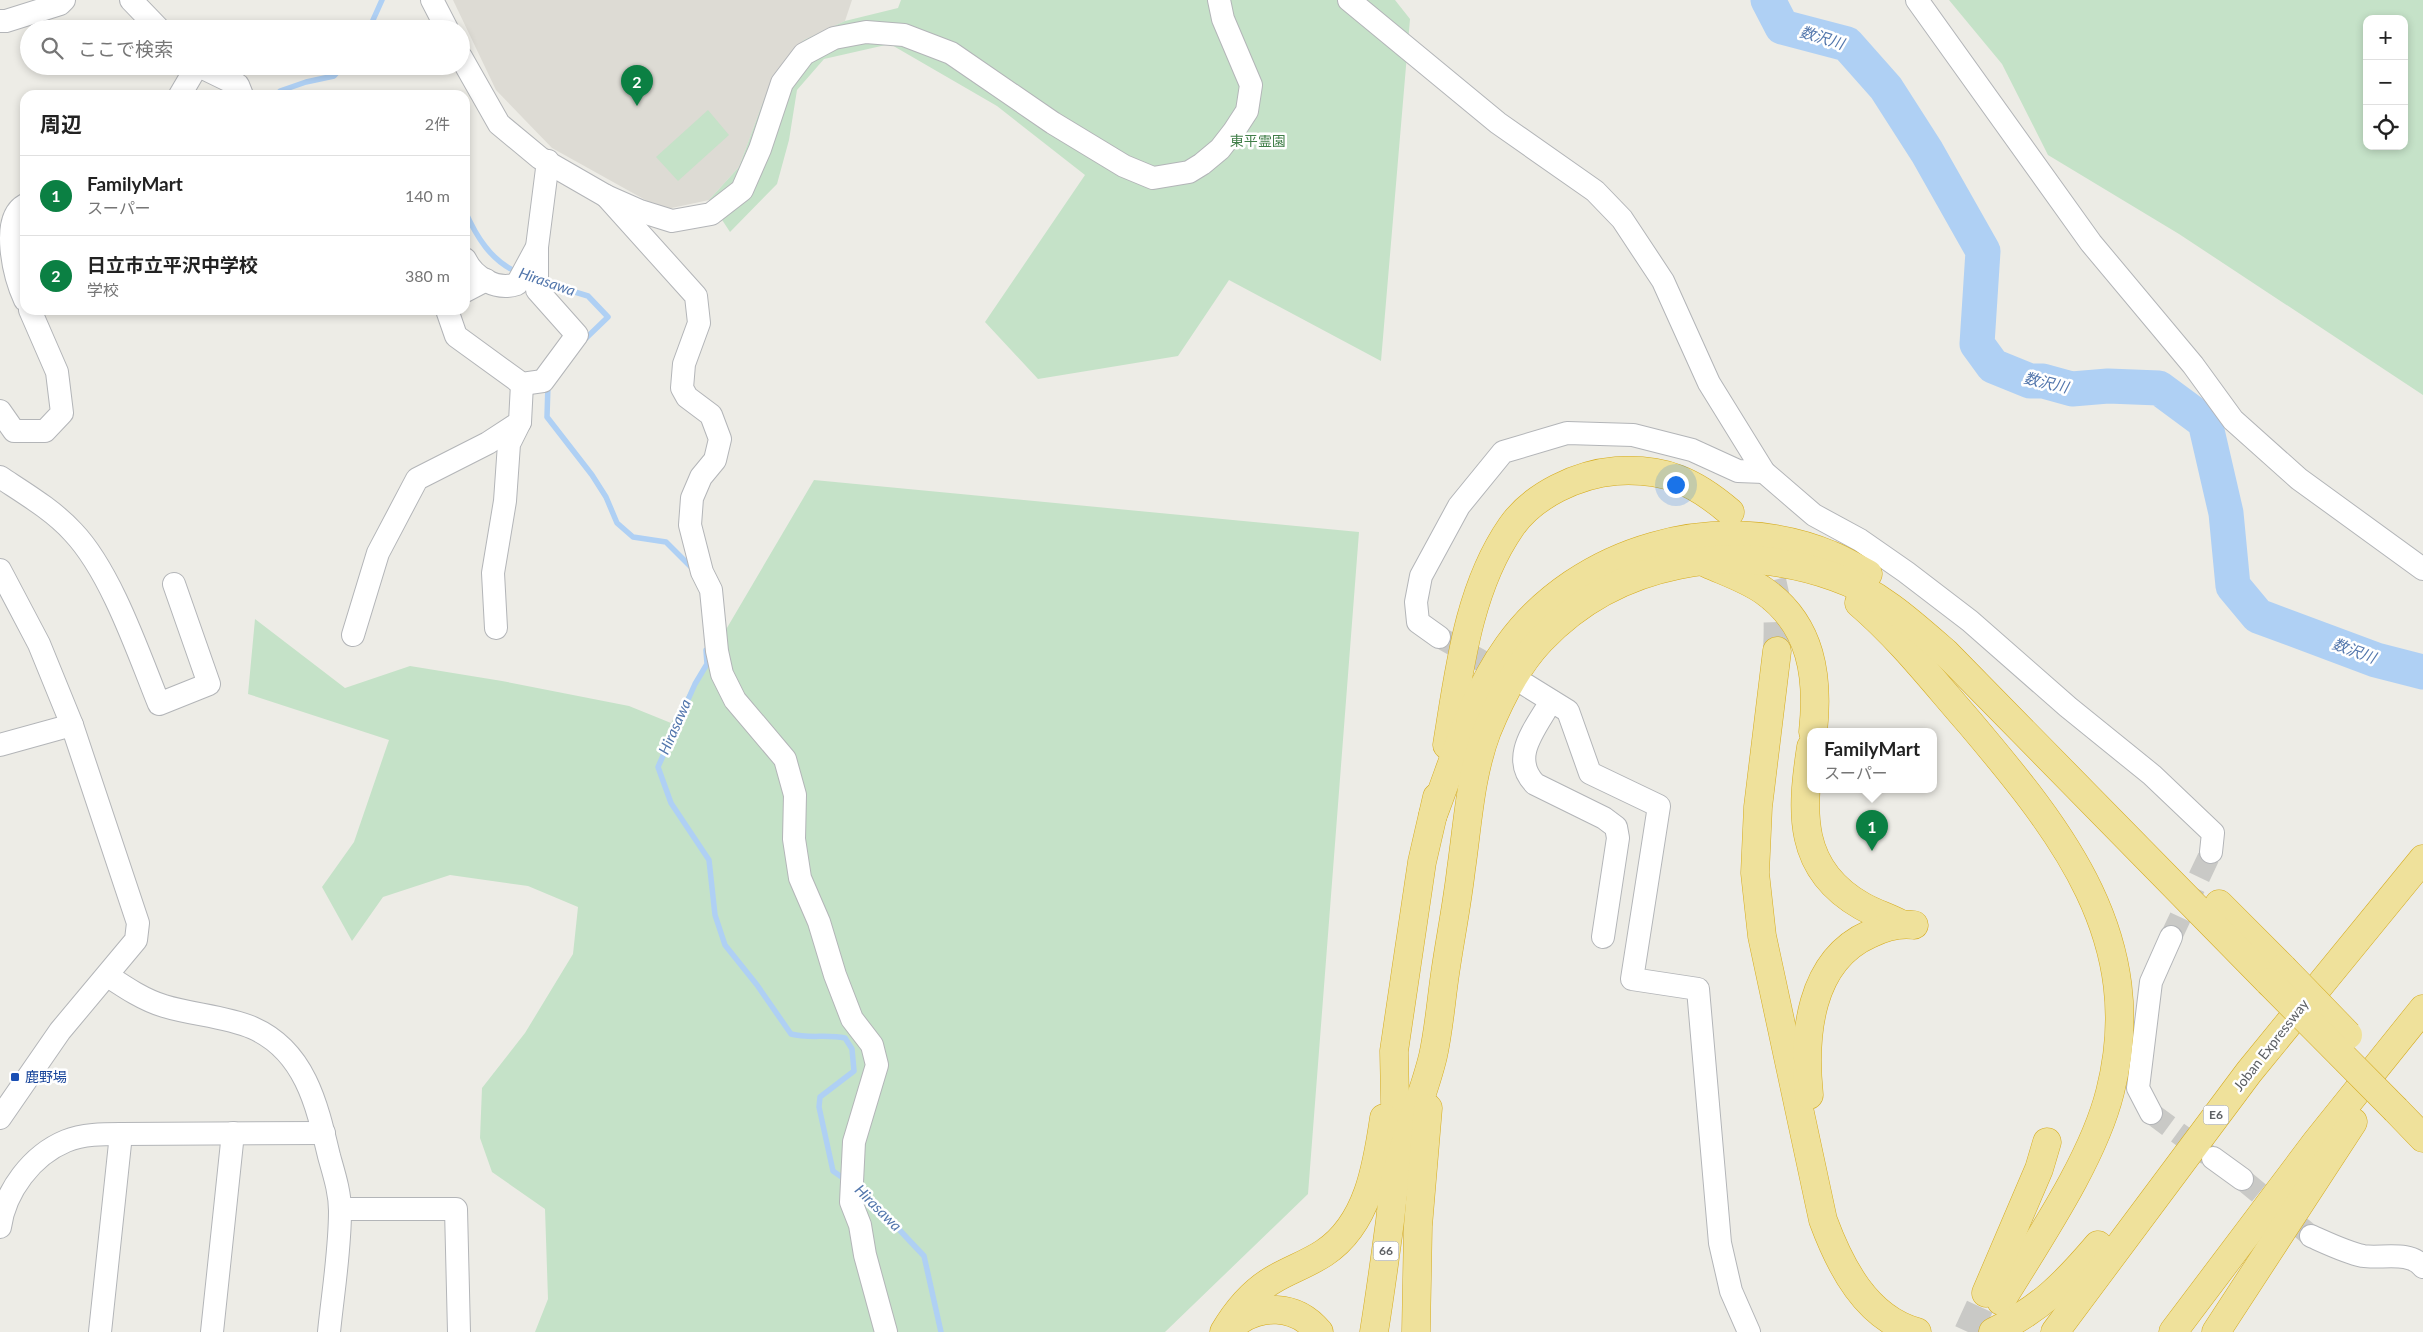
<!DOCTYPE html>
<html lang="ja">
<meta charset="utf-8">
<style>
:root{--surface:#fff;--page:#f6f6f6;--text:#222;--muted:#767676;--line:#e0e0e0;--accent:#0b8043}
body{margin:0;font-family:Lato,"Noto Sans JP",sans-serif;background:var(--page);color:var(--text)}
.controls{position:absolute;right:15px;top:15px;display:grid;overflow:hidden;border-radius:10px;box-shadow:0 2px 8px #0003}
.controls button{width:45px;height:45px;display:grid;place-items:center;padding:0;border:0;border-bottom:1px solid var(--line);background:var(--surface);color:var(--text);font:25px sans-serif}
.you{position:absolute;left:1675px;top:484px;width:18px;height:18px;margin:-12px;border:4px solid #fff;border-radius:50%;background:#1a73e8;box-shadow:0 0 0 8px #1a73e833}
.badge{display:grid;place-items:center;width:32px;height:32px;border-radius:50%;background:var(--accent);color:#fff;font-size:16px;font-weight:700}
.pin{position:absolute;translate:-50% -41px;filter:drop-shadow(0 1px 2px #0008)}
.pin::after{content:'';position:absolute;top:26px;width:18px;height:15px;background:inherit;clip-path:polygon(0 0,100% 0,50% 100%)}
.popup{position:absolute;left:1807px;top:728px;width:130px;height:65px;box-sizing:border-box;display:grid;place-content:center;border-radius:10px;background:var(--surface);filter:drop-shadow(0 1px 4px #0005);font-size:16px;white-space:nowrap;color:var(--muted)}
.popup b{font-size:19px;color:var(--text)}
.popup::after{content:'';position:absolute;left:50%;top:100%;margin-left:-10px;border:10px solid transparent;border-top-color:var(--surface)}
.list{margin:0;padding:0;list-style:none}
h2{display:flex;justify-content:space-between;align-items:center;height:65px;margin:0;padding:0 20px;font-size:21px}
h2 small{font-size:16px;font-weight:400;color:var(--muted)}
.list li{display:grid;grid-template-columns:32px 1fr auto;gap:15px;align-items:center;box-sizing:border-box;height:80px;padding:0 20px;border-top:1px solid var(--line)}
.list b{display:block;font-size:19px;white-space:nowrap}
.list p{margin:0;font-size:16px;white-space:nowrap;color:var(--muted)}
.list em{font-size:16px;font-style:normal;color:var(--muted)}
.icon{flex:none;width:28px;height:28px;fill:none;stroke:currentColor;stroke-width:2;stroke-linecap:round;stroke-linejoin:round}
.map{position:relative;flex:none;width:2423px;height:1332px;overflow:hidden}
.search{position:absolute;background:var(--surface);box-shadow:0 2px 8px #0003;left:20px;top:20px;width:450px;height:55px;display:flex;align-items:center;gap:12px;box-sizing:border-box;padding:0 18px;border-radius:28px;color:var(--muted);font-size:19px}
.panel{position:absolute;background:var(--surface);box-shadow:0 2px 8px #0003;left:20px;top:90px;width:450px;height:225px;border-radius:15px}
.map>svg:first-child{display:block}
.education{fill:#dddbd4}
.green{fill:#c5e2c8;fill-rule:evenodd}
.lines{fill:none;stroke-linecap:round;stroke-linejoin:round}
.stream{stroke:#afd0f4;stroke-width:5.5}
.river{stroke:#afd0f4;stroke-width:35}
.minor-tunnel{stroke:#c9c9c6;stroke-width:22;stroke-dasharray:22 11;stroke-linecap:butt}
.highway-tunnel{stroke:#c9c9c6;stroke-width:28;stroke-dasharray:28 14;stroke-linecap:butt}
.minor-casing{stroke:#b3b5b8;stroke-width:24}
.highway-casing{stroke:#d5ab1e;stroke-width:29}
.minor{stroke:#fff;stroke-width:22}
.highway{stroke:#efe19b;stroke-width:28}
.highway-bridge-casing{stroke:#d5ab1e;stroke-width:29;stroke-linecap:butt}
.highway-bridge{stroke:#efe19b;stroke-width:28}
.transit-dot{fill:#1a4fb4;stroke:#fff;stroke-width:2}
.labels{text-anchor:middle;stroke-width:5;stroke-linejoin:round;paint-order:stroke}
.shield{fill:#fff;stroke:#8e9092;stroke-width:1}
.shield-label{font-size:12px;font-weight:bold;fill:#5d6064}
.park-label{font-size:14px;fill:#417f49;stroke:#fff}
.street-label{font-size:14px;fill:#5d6064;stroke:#fff}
.transit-label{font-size:14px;fill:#164399;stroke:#fff;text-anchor:start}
.water-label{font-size:15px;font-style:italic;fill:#5276ac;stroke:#fff}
</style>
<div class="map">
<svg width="2423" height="1332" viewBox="0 0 2423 1332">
<rect width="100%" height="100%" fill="#edece6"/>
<path class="education" d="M 453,0 L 852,0 L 845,21 L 804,40 L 772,78 L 739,167 L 709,200 L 667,209 L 649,202 L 552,148 L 496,90 Z"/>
<g class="green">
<path d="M 901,0 L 1395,0 L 1410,19 L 1381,361 L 1229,280 L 1178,356 L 1038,379 L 985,322 L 1085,175 L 997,106 L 890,44 L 824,59 L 797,90 L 789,140 L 777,184 L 730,232 L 709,200 L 739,167 L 772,78 L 804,40 L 845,21 L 898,8 Z"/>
<path d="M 1949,0 L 2423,0 L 2423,395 L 2179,234 L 2048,155 L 2002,64 ZM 2367,19 L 2404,19 L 2404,146 L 2367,146 Z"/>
<path d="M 708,110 L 729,135 L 678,181 L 656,157 Z"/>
<path d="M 814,480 L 1359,532 L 1308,1194 L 1165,1332 L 535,1332 L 548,1299 L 545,1209 L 492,1172 L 480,1138 L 482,1088 L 525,1033 L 573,954 L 578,907 L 528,886 L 450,875 L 383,897 L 352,941 L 322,887 L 354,842 L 389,740 L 248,694 L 255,619 L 345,688 L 410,666 L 502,681 L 629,706 L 671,723 Z"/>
</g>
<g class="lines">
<g class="stream">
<path d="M 369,29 L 382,0"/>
<path d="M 280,95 L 280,91 L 306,82 L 334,76 L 343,66"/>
<path d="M 465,211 C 476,236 491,261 517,272"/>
<path d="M 542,282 L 588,296 L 608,317 L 582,342"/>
<path d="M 548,384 L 547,417 L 592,475 L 606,497 L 617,523 L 633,537 L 666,542 L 692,568"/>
<path d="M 706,650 L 707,664 L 695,684 L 658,767 L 671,803 L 709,860 L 715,915 L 725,945 L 757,985 L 791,1034 C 809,1039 827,1034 845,1038 L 852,1049 L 854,1071 L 820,1097 L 819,1107 L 833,1171 L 846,1180"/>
<path d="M 859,1187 L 924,1256 L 941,1332"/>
</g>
<path class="river" d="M 1768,0 L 1782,27 L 1847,44 L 1886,88 L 1927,152 L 1983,251 L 1977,344 L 1993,366 L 2030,381 L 2043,381 L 2072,389 L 2108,386 L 2159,388 L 2205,422 L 2226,513 L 2233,586 L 2258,616 L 2376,660 L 2423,672"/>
<g class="minor-tunnel">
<path d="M 1439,637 L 1509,676"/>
<path d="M 2171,937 L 2211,852"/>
<path d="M 2151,1113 L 2208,1155"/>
<path d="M 2242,1179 L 2311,1236"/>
</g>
<g class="highway-tunnel">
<path d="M 1754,543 C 1778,575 1779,613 1777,651"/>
<path d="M 1968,1332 L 1986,1293"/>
</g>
<g class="minor-casing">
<g id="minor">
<path d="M 131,0 L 159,29"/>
<path d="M 432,0 L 447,29"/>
<path d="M 1349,0 L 1498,123 L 1595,191 L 1622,219 L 1663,281 L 1709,383 L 1764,472 L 1814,515 L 1860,540 L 1906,572 L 1970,621 L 2068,707 L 2152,775 L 2213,833 L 2211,852"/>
<path d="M 1917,0 L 2091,243 L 2193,365 L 2233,420 L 2299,479 L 2423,569"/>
<path d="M 0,21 L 6,21 L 60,4 L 64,0"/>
<path d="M 461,57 L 499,124 L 540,158 L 606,196 L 640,211 L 672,221 L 711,214 L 742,190 L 760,149 L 782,83 L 804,54 L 834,38 L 866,32 L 904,35 L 951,53 L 1053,123 L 1124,166 L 1153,178 L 1189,172 L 1202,164 L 1220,149 L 1234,131 L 1247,111 L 1251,85 L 1223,19 L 1219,0"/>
<path d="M 199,66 L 238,85 L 242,95"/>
<path d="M 180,95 L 197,66"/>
<path d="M 606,196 L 696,296 L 699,323 L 684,364 L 682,388 L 687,397 L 711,415 L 720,439 L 715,460 L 701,477 L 692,498 L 690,525 L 702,572 L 711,590 L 717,651 L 722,674 L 735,700 L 785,759 L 795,795 L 794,839 L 800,878 L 819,922 L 835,975 L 852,1019 L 872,1045 L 877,1065 L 854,1142 L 851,1202 L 860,1225 L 865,1255 L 886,1332"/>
<path d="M 25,205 C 0,219 14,276 25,300"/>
<path d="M 465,259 C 474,278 497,291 517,284 L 537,247 L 548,161"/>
<path d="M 465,291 L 486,280"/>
<path d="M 447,310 L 456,336 L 522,384 L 543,381 L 577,335 L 537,290 L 537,247"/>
<path d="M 0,411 L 14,431 L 45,431 L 62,413 L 57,372 L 30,310"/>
<path d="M 0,477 C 24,493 53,510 73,532 C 111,572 138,652 159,704 L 209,684 L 174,584"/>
<path d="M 0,570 L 39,644 L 72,725 L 138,923 L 136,940 L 60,1031 L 0,1118"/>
<path d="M 496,628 L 493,573 L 505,501 L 509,444 L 520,422"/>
<path d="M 353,635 L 378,553 L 417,479 L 488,443 L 520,422 L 522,384"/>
<path d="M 1439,637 L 1418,622 L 1416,602 L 1421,576 L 1459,506 L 1503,452 L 1567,433 L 1633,435 L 1692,450 L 1738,471 L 1764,472"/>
<path d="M 1526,685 L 1568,711 L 1590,773 L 1659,806 L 1632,979 L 1698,989 L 1720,1243 L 1731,1291 L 1749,1332"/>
<path d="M 1551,701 C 1536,728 1509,757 1535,784 L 1604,818 L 1616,827 L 1618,838 L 1603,937"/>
<path d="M 0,745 L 72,725"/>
<path d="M 108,976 C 126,988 144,1000 164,1006 C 193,1015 225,1016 253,1028 C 305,1051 317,1105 329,1156 C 334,1174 340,1192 340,1211 C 340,1251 333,1292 329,1332"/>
<path d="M 2151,1113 L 2138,1088 L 2151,982 L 2171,937"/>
<path d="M 2213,1158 L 2242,1179"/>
<path d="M 340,1209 L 456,1209 L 459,1332"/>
<path d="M 0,1227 C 5,1191 32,1155 66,1141 C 83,1134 103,1134 121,1134 L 324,1133"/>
<path d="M 2311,1236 C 2327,1243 2345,1252 2363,1256 C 2381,1259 2410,1250 2423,1267"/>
<path d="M 100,1332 L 121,1134"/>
<path d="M 212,1332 L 233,1133"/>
</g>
</g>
<g class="highway-casing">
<g id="highway">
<path d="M 1708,564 C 1726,572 1747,579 1764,591 C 1812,625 1819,677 1813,732"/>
<path d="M 1859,603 C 1901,639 1934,682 1970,723 C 2062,832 2149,939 2110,1092 C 2093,1160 2038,1240 2001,1301"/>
<path d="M 1777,651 L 1758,807 L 1755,873 L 1762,936 L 1823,1220 C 1840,1266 1866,1318 1917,1332"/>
<path d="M 1447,745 C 1459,672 1468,589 1511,527 C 1533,495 1578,474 1616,471 C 1664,468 1694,481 1730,512"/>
<path d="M 1811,747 C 1801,812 1797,869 1862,906 C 1874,913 1888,917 1901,924"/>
<path d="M 1433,815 C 1455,758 1472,696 1508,646 C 1578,548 1720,508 1831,555 C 1844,560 1856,568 1868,574"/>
<path d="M 2219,904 L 2283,968"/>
<path d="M 1809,1095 C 1803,1036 1809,961 1870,934 C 1884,927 1899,923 1914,925"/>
<path d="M 2396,1110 L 2423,1138"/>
<path d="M 1396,1147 L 1394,1051 L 1422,862 L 1437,797"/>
<path d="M 1986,1293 L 2039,1169 L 2047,1142"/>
<path d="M 1232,1326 C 1259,1303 1296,1304 1319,1332"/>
<path d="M 1224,1332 C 1237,1310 1254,1290 1276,1278 C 1292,1269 1309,1263 1324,1253 C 1368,1224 1377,1166 1384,1118"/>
<path d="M 1374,1332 C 1380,1295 1385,1258 1390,1221 C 1392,1204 1393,1185 1398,1169 C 1407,1131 1424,1094 1433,1056 C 1439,1029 1441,1001 1445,974 C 1450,939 1457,905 1461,870 C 1468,822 1470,776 1487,731 C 1500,699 1517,665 1541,640 C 1617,560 1733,541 1835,577 C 1877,591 1913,624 1946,653 L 2269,982"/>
<path d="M 1416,1332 L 1418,1226 L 1428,1108"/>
<path d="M 1993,1332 C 2040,1309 2064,1285 2098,1245"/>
<path d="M 2055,1332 L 2249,1072 L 2423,859"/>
<path d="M 2173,1332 L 2317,1141 L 2423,1009"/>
<path d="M 2216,1332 L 2353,1122"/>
</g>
</g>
<use href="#minor" class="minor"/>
<use href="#highway" class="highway"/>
<g class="highway-bridge-casing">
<g id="highway-bridge">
<path d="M 2283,968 L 2348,1035"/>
<path d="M 2269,982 L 2396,1110"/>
</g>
</g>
<use href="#highway-bridge" class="highway-bridge"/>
</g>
<rect class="transit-dot" x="10" y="1072" width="10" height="10" rx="2.5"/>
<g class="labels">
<g class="shield">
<rect x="2203.5" y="1105.5" width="25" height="19" rx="4"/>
<rect x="1373.5" y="1241.5" width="25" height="19" rx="4"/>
</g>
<g class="shield-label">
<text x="2216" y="1119">E6</text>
<text x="1386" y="1255">66</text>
</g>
<g class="park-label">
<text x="1258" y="146">東平霊園</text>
</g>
<g class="street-label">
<text transform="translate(2271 1045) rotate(-52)" y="5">Joban Expressway</text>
</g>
<g class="transit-label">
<text x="25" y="1082">鹿野場</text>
</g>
<g class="water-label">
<text transform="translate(1822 38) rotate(17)" y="5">数沢川</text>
<text transform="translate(547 282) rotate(19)" y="5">Hirasawa</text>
<text transform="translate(2046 383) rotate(13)" y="5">数沢川</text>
<text transform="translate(2354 651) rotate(20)" y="5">数沢川</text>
<text transform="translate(675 727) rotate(-66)" y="5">Hirasawa</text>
<text transform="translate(878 1208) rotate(45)" y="5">Hirasawa</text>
</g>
</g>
</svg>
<div class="controls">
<button>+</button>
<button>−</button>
<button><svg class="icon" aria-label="locate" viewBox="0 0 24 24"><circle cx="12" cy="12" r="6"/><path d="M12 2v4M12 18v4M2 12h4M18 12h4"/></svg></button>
</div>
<div class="you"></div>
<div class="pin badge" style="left:1872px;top:851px">1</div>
<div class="popup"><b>FamilyMart</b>スーパー</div>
<div class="pin badge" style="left:637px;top:106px">2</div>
<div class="search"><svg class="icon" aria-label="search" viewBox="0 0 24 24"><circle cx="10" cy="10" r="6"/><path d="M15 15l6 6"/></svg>ここで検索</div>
<section class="panel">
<h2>周辺<small>2件</small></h2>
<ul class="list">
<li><span class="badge">1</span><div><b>FamilyMart</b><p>スーパー</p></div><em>140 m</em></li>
<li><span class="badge">2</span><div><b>日立市立平沢中学校</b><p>学校</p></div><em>380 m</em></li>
</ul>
</section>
</div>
